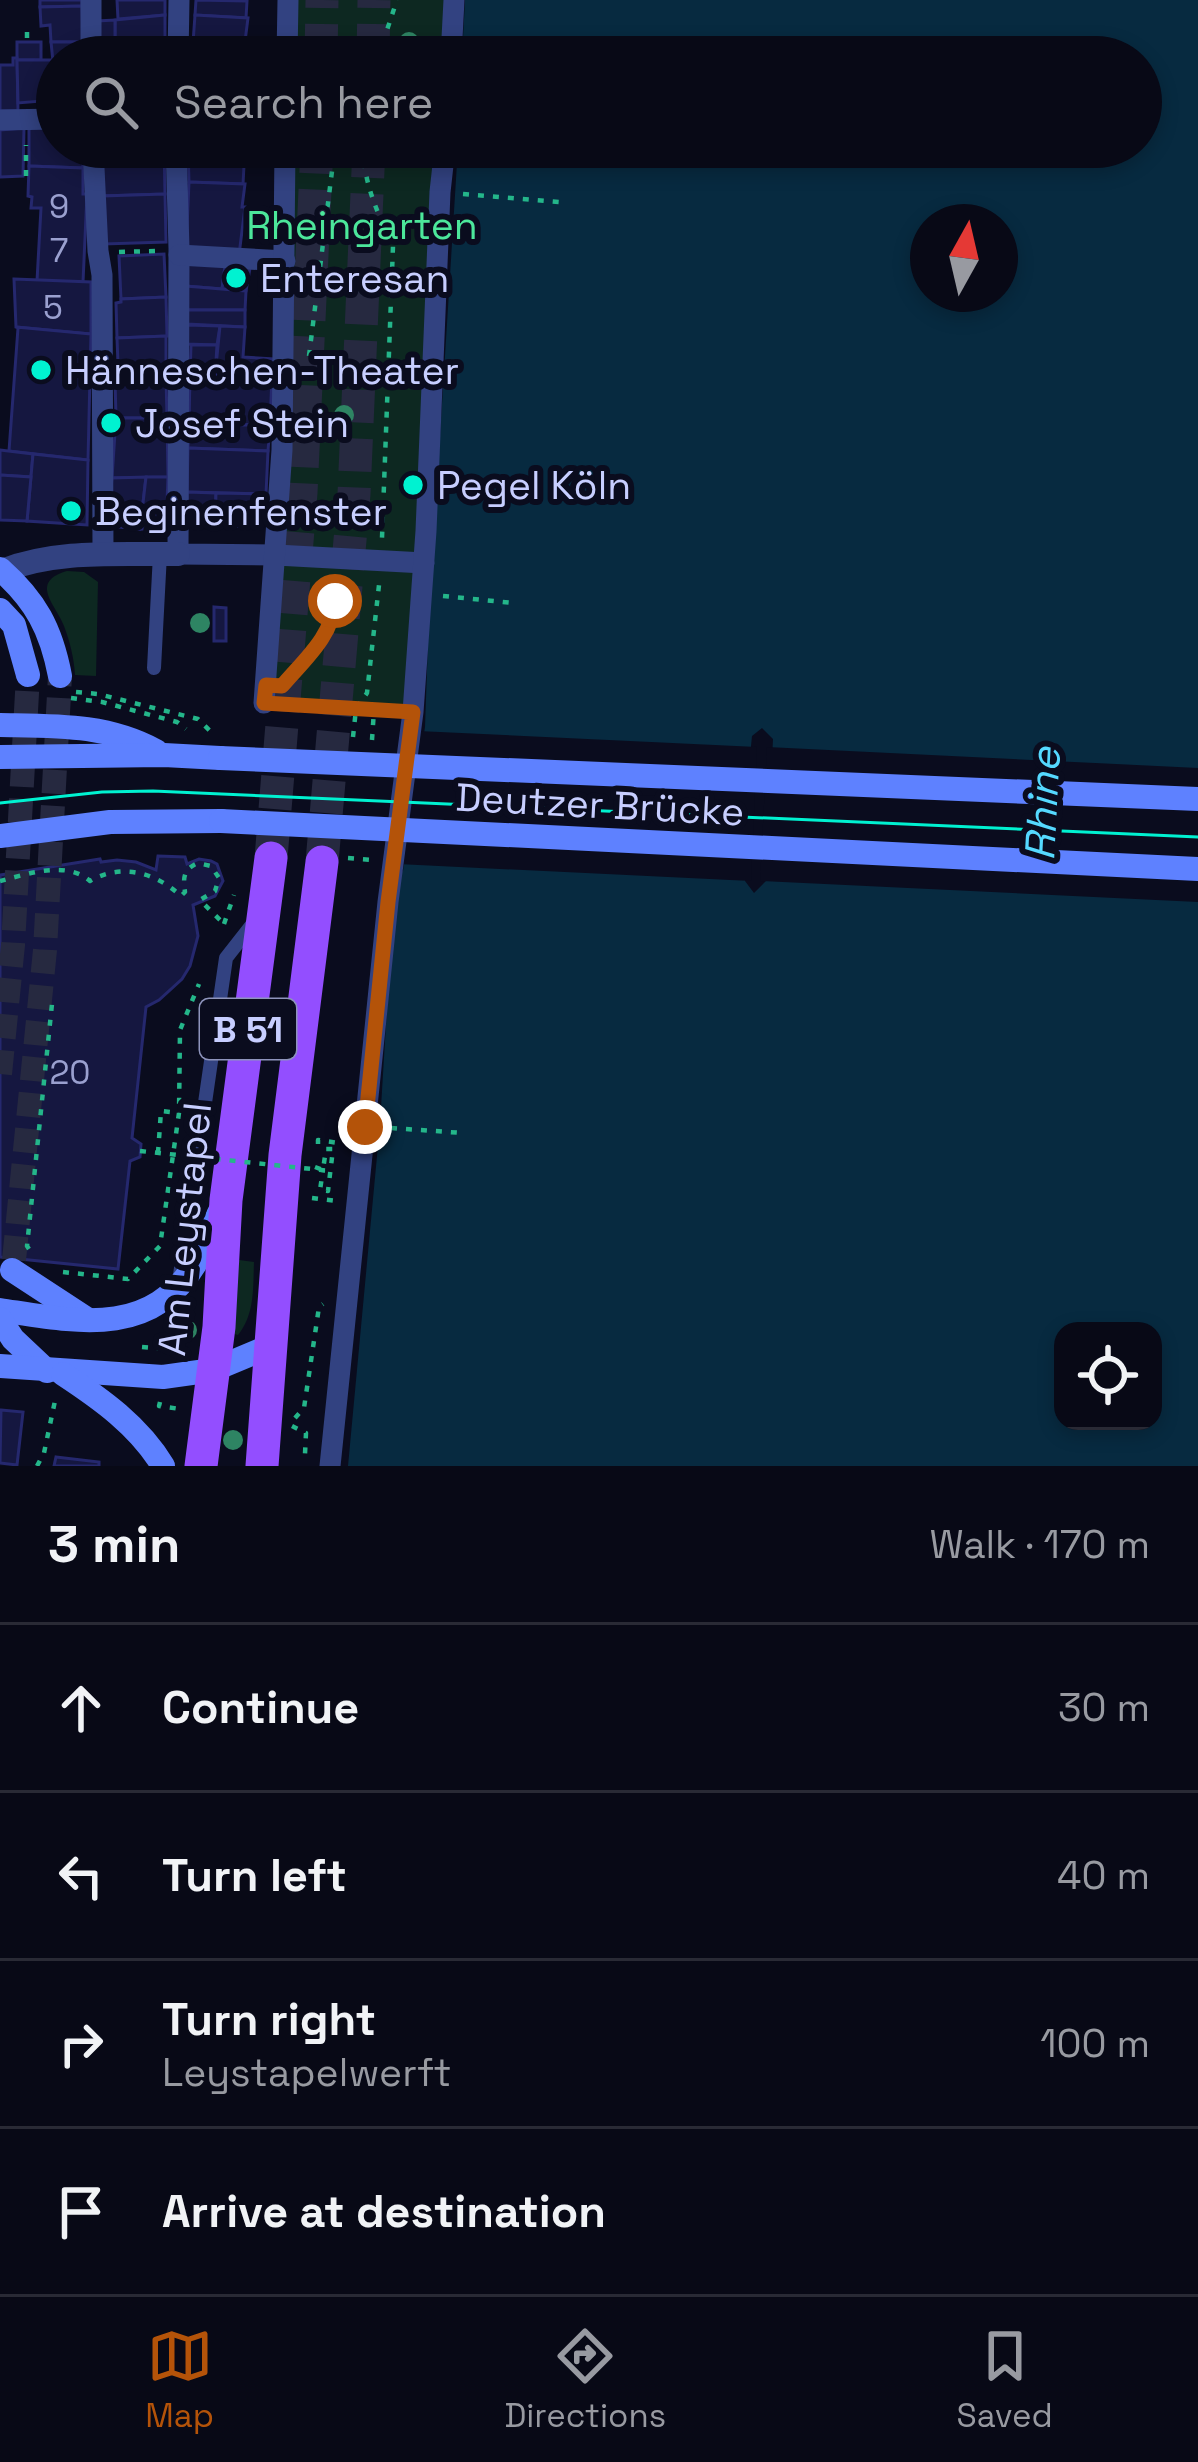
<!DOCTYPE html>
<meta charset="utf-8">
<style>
:root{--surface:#080916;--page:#161723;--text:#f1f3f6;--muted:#989aa1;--line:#292a35;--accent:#b45309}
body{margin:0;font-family:"Space Grotesk",sans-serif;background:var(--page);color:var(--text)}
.controls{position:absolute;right:36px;bottom:36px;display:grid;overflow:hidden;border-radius:24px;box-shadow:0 6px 18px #0003}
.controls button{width:108px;height:108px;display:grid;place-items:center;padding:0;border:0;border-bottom:3px solid var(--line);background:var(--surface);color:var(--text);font:60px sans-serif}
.compass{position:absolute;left:910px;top:204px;width:108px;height:108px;border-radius:50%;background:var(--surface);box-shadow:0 6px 18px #0003;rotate:8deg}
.stop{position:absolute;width:36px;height:36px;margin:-27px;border:9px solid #b45309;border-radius:50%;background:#fff}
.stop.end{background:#b45309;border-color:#fff;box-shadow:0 3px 12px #0008}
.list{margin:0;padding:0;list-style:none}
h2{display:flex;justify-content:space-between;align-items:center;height:156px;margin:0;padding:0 48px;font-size:51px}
h2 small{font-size:39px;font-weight:400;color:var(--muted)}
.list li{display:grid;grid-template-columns:78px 1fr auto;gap:36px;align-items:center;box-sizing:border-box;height:168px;padding:0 48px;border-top:3px solid var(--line)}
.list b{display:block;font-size:45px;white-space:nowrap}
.list p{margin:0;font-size:39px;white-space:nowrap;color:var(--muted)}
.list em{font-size:39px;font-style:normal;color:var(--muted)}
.icon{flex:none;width:66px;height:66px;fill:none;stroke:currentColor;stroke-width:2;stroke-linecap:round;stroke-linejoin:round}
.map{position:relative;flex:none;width:1198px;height:1466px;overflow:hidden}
.search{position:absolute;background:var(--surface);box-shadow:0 6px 18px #0003;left:36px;right:36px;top:36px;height:132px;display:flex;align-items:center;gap:30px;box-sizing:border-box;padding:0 42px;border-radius:66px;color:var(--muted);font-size:45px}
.sheet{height:828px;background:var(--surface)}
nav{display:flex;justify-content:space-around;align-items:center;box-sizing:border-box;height:168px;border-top:3px solid var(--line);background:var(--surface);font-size:33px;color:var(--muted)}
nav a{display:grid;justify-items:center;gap:6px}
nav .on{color:var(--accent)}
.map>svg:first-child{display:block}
.green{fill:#0d2821}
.water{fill:#072a40;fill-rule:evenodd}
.pier{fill:#0a0c1e}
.building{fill:#151740;stroke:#25286e;stroke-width:3}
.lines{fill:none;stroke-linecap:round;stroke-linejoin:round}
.secondary-tunnel{stroke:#262940;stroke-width:24;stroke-dasharray:24 12;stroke-linecap:butt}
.primary-tunnel{stroke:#262940;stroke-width:33;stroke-dasharray:33 16;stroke-linecap:butt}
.path{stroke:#24b68a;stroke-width:4.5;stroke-dasharray:6 9;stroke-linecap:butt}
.service{stroke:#324281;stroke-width:14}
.pedestrian{stroke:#324281;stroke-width:21}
.minor{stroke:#324281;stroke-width:24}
.secondary{stroke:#5e81ff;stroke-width:24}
.primary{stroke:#934eff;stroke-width:33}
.tram{stroke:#00f2d1;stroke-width:3}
.path-bridge{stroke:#24b68a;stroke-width:4.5;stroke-dasharray:6 9;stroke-linecap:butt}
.secondary-bridge{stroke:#5e81ff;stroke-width:24}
.tree{fill:#2e8463}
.route{stroke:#b45309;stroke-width:15}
.poi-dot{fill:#00f2d1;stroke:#0a0c1e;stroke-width:4.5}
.labels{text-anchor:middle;stroke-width:12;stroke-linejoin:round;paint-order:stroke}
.number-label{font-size:33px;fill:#9aa0cf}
.shield{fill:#0a0c1e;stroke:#8e94bc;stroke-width:3}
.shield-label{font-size:36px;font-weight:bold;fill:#c7ceff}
.park-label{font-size:39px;fill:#4ce79b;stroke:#0a0c1e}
.poi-label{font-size:39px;fill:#c7ceff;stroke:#0a0c1e;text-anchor:start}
.street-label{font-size:39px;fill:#c7ceff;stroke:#0a0c1e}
.water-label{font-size:42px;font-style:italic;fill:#55d9ff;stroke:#0a0c1e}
</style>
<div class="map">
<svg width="1198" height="1466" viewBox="0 0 1198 1466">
<rect width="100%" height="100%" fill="#0a0c1e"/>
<g class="green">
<path d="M 288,0 L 454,0 L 451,57 L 287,57 Z"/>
<path d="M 285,147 L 445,147 L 413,712 L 264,703 Z"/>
<path d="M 67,571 L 84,572 L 98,582 L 96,676 L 75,675 C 74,658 70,642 64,626 C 57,606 28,582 67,571 Z"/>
<path d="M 239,1260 L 254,1262 C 253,1288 255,1314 238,1335 L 231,1333 Z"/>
</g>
<path class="water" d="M 465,0 L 1198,0 L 1198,1466 L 348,1466 L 380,1124 L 395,875 L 403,871 L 425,727 L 429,613 L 458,147 L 1141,147 L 1141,57 L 462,57 ZM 928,222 L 1000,222 L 1000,294 L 928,294 ZM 762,728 L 773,739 L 766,881 L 754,893 L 745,881 L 751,746 L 752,736 ZM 1063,1331 L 1153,1331 L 1153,1421 L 1063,1421 Z"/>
<g class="pier">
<path d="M 418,731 L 757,747 L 751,881 L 398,864 Z"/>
<path d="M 767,747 L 1198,768 L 1198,902 L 760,881 Z"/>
</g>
<g class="building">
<path d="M 40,0 L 82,0 L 82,6 L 40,7 Z"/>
<path d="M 117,0 L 165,0 L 165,15 L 118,19 Z"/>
<path d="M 196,0 L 247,1 L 246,18 L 195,15 Z"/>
<path d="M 82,6 L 83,42 L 51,42 L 50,25 L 41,26 L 40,7 Z"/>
<path d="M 165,15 L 165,48 L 115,48 L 115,20 Z"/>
<path d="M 195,15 L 248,18 L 243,57 L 192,57 Z"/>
<path d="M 115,20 L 115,48 L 98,48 L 97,21 Z"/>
<rect x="17" y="42" width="24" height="18"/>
<path d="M 51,42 L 83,42 L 84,57 L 57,57 L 57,101 Z"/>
<path d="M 121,48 L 165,48 L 164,57 L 121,57 Z"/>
<path d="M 13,58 L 17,58 L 18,111 L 0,111 L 0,65 L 13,65 Z"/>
<path d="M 17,60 L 52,60 L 55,100 L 18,103 Z"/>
<path d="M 29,127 L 57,128 L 57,147 L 83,147 L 83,168 L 29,166 Z"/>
<path d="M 24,128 L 23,176 L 0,177 L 0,130 Z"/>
<path d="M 100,147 L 164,147 L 165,194 L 102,196 Z"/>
<path d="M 188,147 L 245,147 L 243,184 L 189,182 Z"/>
<path d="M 29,166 L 83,168 L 83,194 L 87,194 L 83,282 L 37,281 L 41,208 L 31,208 L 32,197 L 28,196 Z"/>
<path d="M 189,182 L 245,184 L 242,207 L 245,207 L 239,255 L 186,251 Z"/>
<path d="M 165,194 L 166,242 L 104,244 L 102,196 Z"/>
<path d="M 164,254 L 166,297 L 121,299 L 119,256 Z"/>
<path d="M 185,262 L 225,266 L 222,289 L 185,286 Z"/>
<path d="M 225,266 L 250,268 L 246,291 L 222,289 Z"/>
<path d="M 14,279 L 91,282 L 91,334 L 16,327 Z"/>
<path d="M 185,286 L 246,291 L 245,310 L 186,310 Z"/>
<path d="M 166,297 L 167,336 L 117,338 L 116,303 L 121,302 L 121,299 Z"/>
<path d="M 186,310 L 245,310 L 245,327 L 187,324 Z"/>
<path d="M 187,325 L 220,326 L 217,345 L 186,344 Z"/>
<path d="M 220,326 L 245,327 L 243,357 L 273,359 L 272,376 L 215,376 Z"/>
<path d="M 16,327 L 91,334 L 88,460 L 9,451 L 18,328 Z"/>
<path d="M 166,336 L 166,377 L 115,379 L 114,365 L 118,364 L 117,338 Z"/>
<path d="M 191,345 L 217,345 L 215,376 L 190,376 Z"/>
<path d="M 190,376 L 272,376 L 270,425 L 189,424 Z"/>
<path d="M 166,377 L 167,418 L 116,418 L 115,379 Z"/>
<path d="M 116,418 L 167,418 L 168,477 L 112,478 Z"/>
<path d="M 189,424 L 217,424 L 217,436 L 233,436 L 233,425 L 270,425 L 268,451 L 188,448 Z"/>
<path d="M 188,448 L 268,451 L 266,494 L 187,492 Z"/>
<path d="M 0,450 L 33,454 L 31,477 L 0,475 Z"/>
<path d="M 33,454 L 88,460 L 87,525 L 27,521 Z"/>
<path d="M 0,475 L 31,477 L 27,521 L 0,520 Z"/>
<path d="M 146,477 L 140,529 L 108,526 L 112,478 Z"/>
<path d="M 146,477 L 168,477 L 167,502 L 161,529 L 140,529 Z"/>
<path d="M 187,492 L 216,493 L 215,526 L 193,526 L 187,520 Z"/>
<path d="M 216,493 L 266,494 L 265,518 L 257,526 L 215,526 Z"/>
<path d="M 214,607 L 226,608 L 226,641 L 214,641 Z"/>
<path d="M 158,856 L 185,857 L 187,864 L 199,859 L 211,861 L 217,864 L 223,881 L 215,896 L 193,905 L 198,936 L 190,966 L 182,979 L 159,1000 L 146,1007 L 132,1138 L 141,1144 L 140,1157 L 130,1161 L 118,1269 L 0,1257 L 0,875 L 100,859 L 101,862 L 117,860 L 136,862 L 156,870 Z"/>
<path d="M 1,1410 L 23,1412 L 17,1465 L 0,1463 Z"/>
<path d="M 56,1457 L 99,1462 L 99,1466 L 54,1466 Z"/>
</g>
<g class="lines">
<g class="secondary-tunnel">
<path d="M 0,1074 L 13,945 L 28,675"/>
<path d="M 14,1260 L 45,950 L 60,676"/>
</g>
<g class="primary-tunnel">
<path d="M 321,57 L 322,0"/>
<path d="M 373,57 L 374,0"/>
<path d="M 271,858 L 301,493 L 317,147"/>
<path d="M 322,862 L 354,494 L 369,147"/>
</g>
<g class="path">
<path d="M 27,32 L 27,42"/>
<path d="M 378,57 L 397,0"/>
<path d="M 364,147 C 362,181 379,216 393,246 L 382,538"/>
<path d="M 26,176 L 26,145"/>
<path d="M 463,194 L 559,202"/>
<path d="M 119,252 L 156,251"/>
<path d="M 309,356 L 335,147"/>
<path d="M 443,596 L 514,603"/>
<path d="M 291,676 C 311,651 351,618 327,584"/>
<path d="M 76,692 L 98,694 L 198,719 L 212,733"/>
<path d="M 71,698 L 102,702 L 177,722 L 186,729"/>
<path d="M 287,704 L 389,711"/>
<path d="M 353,737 L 356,709 L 367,693 L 379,585"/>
<path d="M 372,740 L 374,710"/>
<path d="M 348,858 L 373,860"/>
<path d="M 0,881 C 28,874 66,860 90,881 C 121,863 155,872 181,896 L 185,892 C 183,878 183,869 198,863 L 211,866 L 219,878 L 215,891 L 200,900 L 224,924"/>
<path d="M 224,924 L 234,895"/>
<path d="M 391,1128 L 463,1133"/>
<path d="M 318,1144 L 318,1140 L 339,1143"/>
<path d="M 158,1153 L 161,1111 L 179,1113"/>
<path d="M 315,1167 L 323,1170 L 326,1149 L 333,1149 L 328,1191 L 320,1190 L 323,1170"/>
<path d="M 312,1198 L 337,1201"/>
<path d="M 29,1249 L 27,1246 L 52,1004"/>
<path d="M 63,1272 L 128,1279 L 160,1246 L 179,1113 L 180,1030 L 199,984"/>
<path d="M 142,1347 L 165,1349"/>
<path d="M 160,1402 L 159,1406 L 180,1409"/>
<path d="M 295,1418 L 304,1408 L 319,1307 L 323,1304"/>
<path d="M 292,1426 L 306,1433 L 305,1454"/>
<path d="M 37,1466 L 44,1453 L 56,1396"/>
</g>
<g class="service">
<path d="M 154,668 L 160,554"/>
<path d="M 180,1275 L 226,958 L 255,921"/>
</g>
<g class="pedestrian">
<path d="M 91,0 L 91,57"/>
<path d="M 178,57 L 179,0"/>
<path d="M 287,57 L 288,0"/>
<path d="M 451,57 L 454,0"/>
<path d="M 0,120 L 57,119"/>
<path d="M 93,147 L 98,251 L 102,275 L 103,552"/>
<path d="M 176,147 L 179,249 L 178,554 L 276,555 L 424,563"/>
<path d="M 179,255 L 285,261"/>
<path d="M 264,703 L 282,450 L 285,147"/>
<path d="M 330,1466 L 388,902 L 413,712 L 426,531 L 440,192 L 445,147"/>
</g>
<path class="minor" d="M 2,571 C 58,549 119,555 178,554"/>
<g class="secondary">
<path d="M 0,569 C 36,601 51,629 60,676"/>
<path d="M 0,610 L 14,625 L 28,675"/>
<path d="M 0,725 C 55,726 107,724 156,751"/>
<path d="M 0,757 L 164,755 L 220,758"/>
<path d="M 0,836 L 110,822 L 221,821"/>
<path d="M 12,1270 L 87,1319"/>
<path d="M 0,1310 C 74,1321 150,1339 195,1264 C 204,1248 211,1230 219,1213"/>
<path d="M 0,1319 L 13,1339 L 47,1371"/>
<path d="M 0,1366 L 163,1377 L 213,1370 L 273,1345"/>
<path d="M 63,1374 C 101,1399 139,1426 163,1466"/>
</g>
<g class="primary">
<path d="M 201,1466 L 219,1327 L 226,1200 L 271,858"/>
<path d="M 262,1466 L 285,1155 L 322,862"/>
</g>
<path class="tram" d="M 0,803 L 102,792 L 153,791 L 1198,837"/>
<path class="path-bridge" d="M 140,1151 L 331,1171"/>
<g class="secondary-bridge">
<path d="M 220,758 L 1198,799"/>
<path d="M 221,821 L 1198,869"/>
</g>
</g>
<g class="tree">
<circle cx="409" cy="42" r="10"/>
<circle cx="344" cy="415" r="10"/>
<circle cx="200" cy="623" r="10"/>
<circle cx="187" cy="1330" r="10"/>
<circle cx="233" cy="1440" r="10"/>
</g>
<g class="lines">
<path class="route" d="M 335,601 C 333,636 304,660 282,686 L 266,685 L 264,703 L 413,712 L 388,902 L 365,1127"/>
</g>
<g class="poi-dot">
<circle cx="236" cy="278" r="12"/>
<circle cx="41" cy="370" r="12"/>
<circle cx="111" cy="423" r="12"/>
<circle cx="413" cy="485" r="12"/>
<circle cx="71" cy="511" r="12"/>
</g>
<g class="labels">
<g class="number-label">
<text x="59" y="218">9</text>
<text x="59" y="262">7</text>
<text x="53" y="319">5</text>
<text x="70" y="1084">20</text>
</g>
<rect class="shield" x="200" y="999" width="96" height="60" rx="9"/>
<g class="shield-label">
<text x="248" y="1042">B 51</text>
</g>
<g class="park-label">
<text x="362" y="239">Rheingarten</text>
</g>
<g class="poi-label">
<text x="260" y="292">Enteresan</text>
<text x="65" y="384">Hänneschen-Theater</text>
<text x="135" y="437">Josef Stein</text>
<text x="437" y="499">Pegel Köln</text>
<text x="95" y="525">Beginenfenster</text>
</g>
<g class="street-label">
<text transform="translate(600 804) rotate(3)" y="14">Deutzer Brücke</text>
<text transform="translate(184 1229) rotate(-84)" y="14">Am Leystapel</text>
</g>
<g class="water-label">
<text transform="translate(1042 804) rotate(-87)" y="15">Rhine</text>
</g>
</g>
</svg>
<div class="controls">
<button><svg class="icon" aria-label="locate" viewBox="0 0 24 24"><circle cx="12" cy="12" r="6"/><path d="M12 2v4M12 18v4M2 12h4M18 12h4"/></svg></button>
</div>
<svg class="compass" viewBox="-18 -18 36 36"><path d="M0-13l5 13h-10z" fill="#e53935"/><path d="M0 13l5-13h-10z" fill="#989aa1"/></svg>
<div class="stop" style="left:335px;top:601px"></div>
<div class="stop end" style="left:365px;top:1127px"></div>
<div class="search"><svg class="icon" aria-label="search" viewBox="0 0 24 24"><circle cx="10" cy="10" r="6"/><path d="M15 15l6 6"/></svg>Search here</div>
</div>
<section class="sheet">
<h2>3 min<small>Walk · 170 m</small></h2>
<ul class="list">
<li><svg class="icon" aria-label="ahead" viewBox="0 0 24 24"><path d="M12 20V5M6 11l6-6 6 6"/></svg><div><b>Continue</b></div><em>30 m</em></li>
<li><svg class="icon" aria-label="left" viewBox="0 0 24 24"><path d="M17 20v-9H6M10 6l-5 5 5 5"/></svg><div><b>Turn left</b></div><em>40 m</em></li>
<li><svg class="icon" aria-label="right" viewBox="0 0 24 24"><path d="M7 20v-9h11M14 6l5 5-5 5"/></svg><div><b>Turn right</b><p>Leystapelwerft</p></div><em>100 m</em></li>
<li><svg class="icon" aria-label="arrive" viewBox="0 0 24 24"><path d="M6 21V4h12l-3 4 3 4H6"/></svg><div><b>Arrive at destination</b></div></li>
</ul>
</section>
<nav>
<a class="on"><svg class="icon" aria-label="map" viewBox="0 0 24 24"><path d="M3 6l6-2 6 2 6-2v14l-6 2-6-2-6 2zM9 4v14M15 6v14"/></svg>Map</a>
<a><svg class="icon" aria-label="directions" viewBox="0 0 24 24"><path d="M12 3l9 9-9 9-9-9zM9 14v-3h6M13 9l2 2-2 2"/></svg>Directions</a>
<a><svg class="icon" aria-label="saved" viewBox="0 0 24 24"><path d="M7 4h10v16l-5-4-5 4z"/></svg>Saved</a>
</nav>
